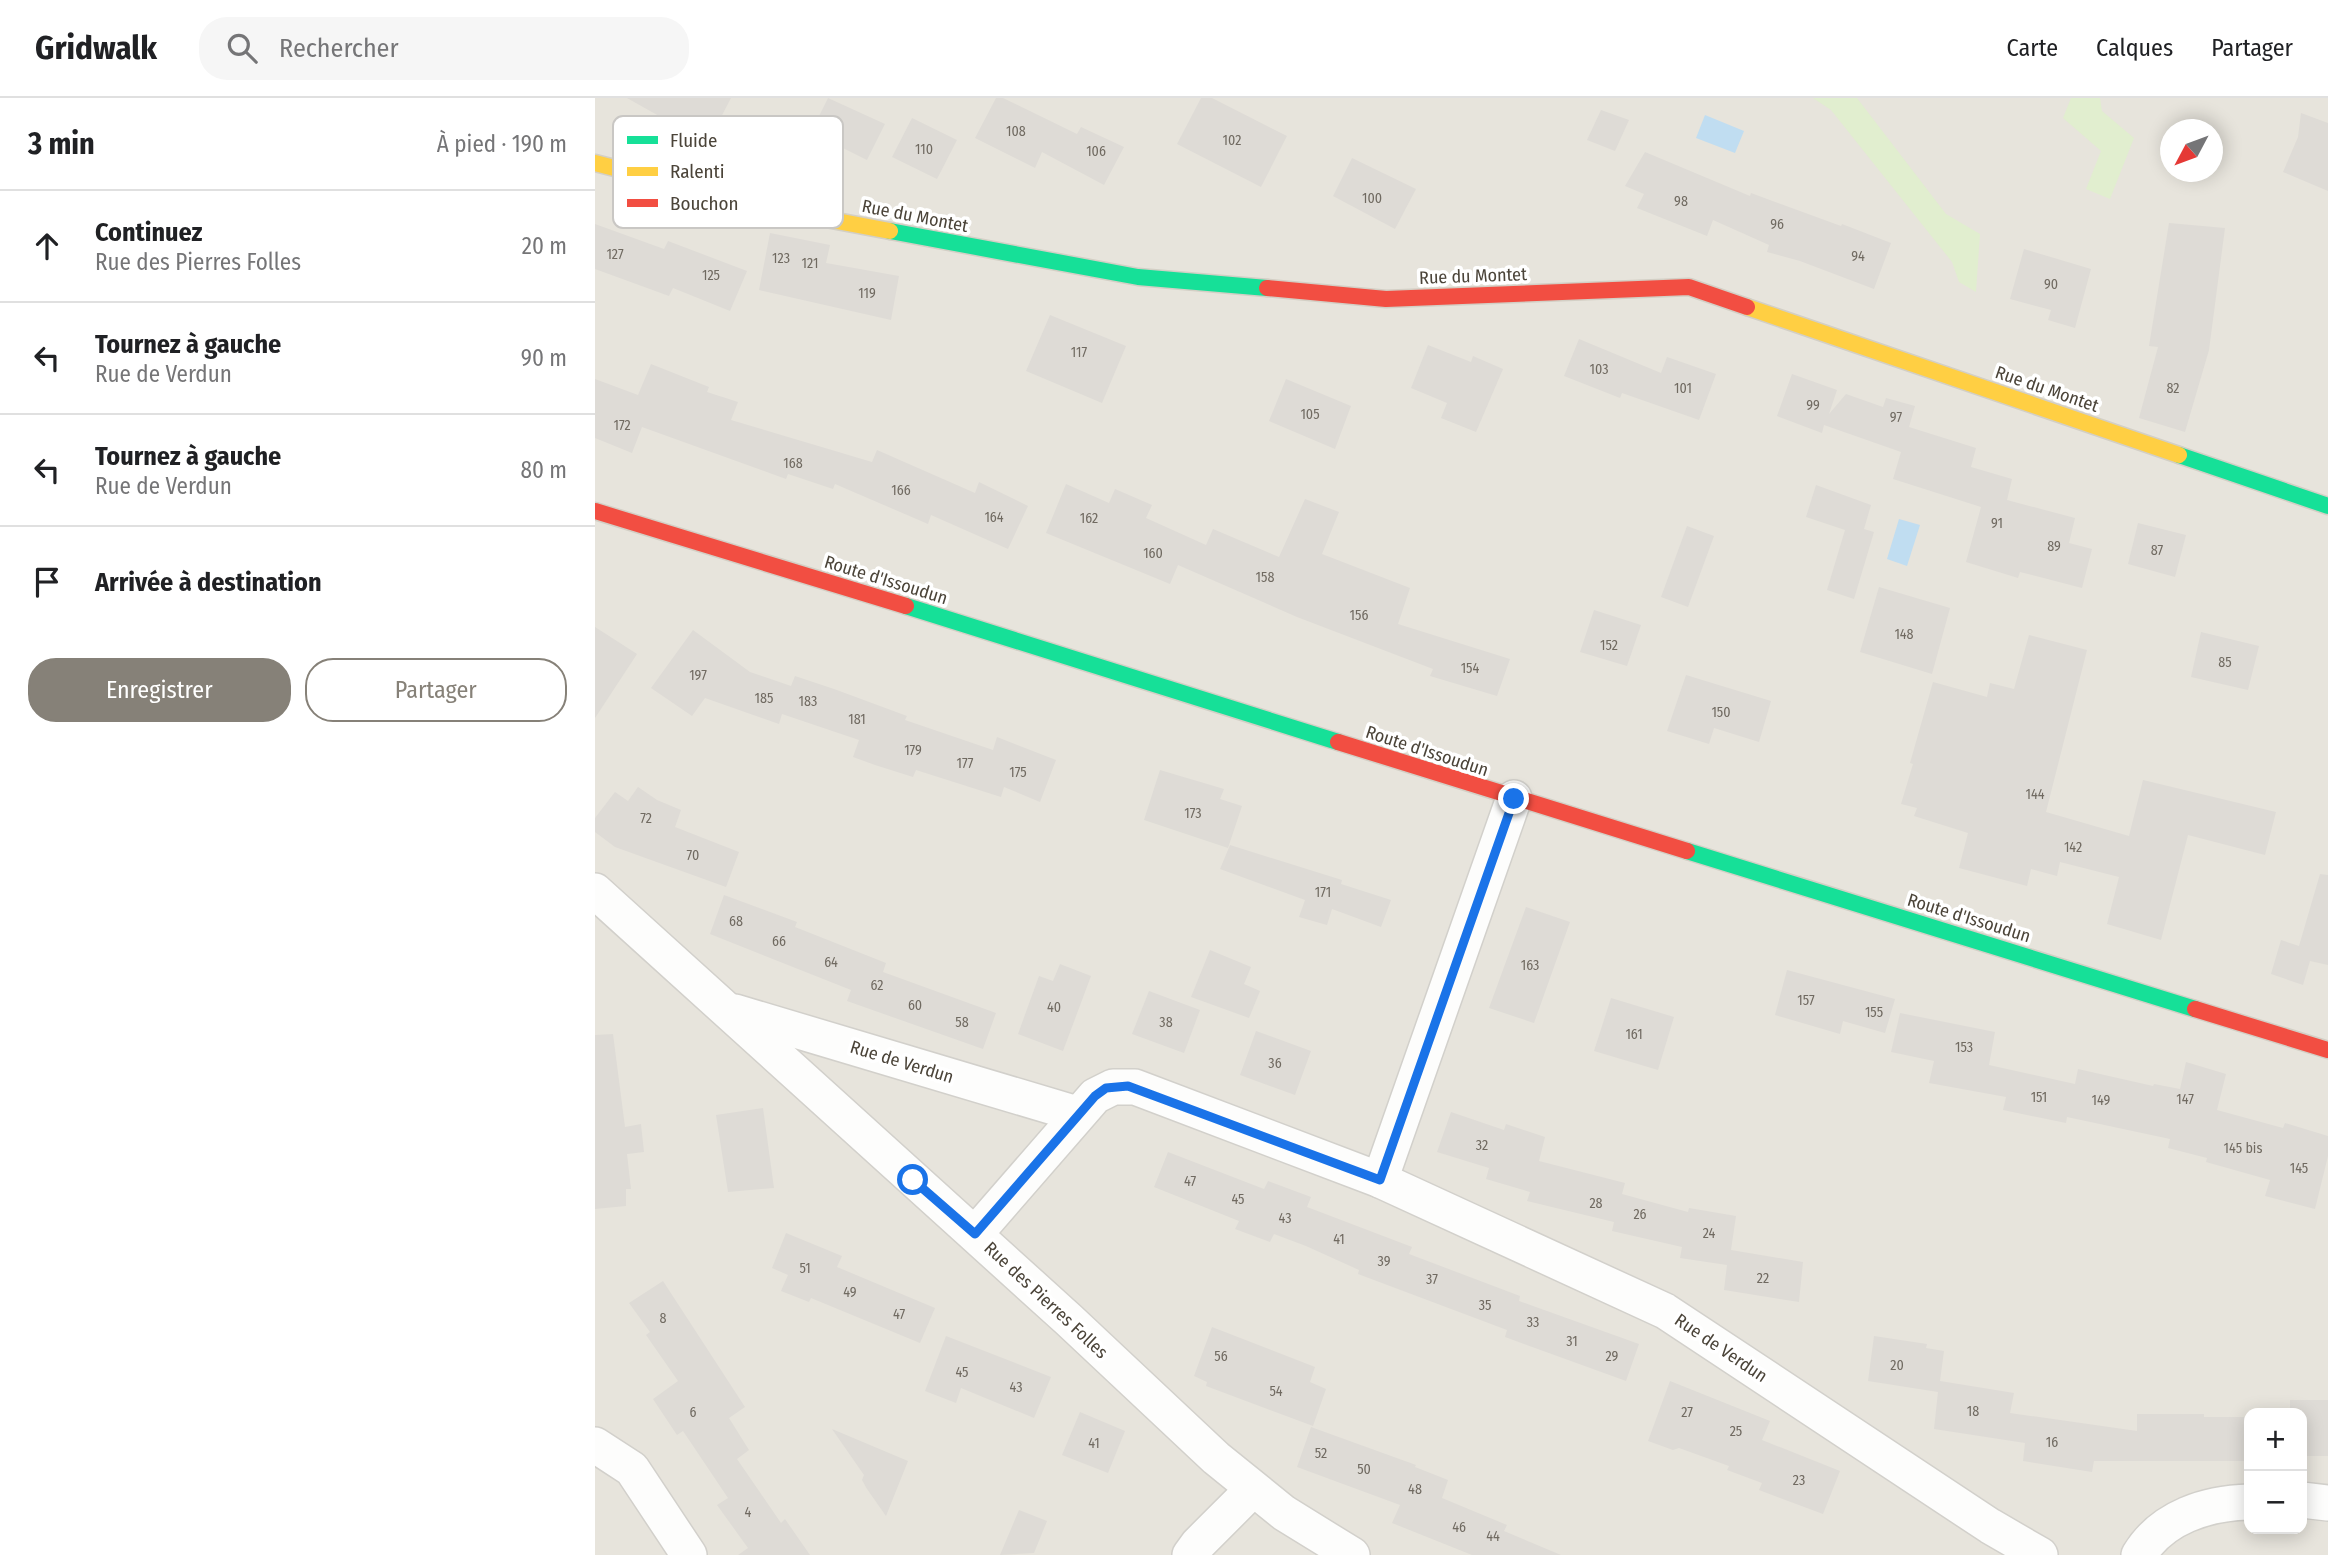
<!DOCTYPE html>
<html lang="fr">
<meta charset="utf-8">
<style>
:root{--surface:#fff;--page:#f6f6f6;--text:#202124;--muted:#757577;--line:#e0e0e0;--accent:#868178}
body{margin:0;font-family:"Fira Sans Condensed",sans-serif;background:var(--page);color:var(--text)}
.controls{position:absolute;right:21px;bottom:21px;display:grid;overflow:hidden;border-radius:14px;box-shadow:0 4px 18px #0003}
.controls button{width:63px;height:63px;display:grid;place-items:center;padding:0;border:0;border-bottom:2px solid var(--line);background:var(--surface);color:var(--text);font:35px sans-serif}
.compass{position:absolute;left:1565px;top:21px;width:63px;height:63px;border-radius:50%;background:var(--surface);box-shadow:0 4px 18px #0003;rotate:229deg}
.stop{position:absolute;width:21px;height:21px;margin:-16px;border:5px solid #1a73e8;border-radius:50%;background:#fff}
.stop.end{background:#1a73e8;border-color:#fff;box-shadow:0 2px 7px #0008}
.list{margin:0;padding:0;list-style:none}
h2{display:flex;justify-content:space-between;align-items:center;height:91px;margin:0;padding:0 28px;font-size:30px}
h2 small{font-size:23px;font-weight:400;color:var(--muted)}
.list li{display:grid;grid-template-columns:46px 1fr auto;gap:21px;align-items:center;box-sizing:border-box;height:112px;padding:0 28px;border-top:2px solid var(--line)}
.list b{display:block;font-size:26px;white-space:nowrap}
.list p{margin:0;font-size:23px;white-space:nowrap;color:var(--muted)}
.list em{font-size:23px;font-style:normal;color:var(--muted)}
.actions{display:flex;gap:14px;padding:21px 28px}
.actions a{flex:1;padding:16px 0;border:2px solid var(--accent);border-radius:28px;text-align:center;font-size:24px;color:var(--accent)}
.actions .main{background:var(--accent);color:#fff}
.icon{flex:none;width:38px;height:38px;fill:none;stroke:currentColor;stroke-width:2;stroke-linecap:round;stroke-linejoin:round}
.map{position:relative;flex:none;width:1733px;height:1457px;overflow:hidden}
header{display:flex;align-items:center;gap:42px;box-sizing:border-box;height:98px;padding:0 35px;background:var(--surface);border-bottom:2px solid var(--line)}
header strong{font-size:33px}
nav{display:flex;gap:38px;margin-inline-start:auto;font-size:24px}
.search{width:490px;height:63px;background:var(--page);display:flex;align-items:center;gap:18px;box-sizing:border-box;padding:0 24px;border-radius:28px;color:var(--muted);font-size:26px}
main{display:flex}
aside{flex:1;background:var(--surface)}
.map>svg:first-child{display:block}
.residential{fill:#e7e4dc;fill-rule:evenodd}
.green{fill:#e1eecf}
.water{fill:#c0ddf1}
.building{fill:#dedbd6}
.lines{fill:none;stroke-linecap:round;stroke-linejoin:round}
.street-casing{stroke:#d2d0cb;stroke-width:38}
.fast-casing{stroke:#d3cfc5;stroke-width:19}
.slow-casing{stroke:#d3cfc5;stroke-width:19}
.jam-casing{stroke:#d3cfc5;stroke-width:19}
.street{stroke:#fdfdfc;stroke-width:35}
.fast{stroke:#16e098;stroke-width:16}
.slow{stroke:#ffcf43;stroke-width:16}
.jam{stroke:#f24e42;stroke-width:16}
.route{stroke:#1a73e8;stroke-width:9}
.labels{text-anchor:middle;stroke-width:7;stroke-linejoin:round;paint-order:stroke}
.number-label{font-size:14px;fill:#706a61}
.street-label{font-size:18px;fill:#4b4439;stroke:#fff}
.key{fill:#fff;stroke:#c9c7c4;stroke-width:2}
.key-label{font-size:19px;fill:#4b4439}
</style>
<header>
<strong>Gridwalk</strong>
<div class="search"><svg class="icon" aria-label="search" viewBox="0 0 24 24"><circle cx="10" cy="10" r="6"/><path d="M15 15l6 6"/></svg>Rechercher</div>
<nav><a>Carte</a><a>Calques</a><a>Partager</a></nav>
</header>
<main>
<aside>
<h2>3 min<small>À pied · 190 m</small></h2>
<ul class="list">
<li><svg class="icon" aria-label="ahead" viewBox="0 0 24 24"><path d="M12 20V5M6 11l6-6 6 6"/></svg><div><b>Continuez</b><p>Rue des Pierres Folles</p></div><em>20 m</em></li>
<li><svg class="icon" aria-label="left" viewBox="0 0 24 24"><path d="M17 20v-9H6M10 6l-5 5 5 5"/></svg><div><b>Tournez à gauche</b><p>Rue de Verdun</p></div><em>90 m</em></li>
<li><svg class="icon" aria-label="left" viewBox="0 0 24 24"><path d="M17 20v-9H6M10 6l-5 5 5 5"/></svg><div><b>Tournez à gauche</b><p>Rue de Verdun</p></div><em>80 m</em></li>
<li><svg class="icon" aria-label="arrive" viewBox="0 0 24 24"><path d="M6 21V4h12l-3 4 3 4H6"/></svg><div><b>Arrivée à destination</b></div></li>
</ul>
<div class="actions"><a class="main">Enregistrer</a><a>Partager</a></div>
</aside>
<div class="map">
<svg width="1733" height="1457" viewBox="0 0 1733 1457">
<rect width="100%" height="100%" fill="#f4f2ee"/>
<path class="residential" d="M 0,0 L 1733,0 L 1733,1457 L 0,1457 ZM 1576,32 L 1618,32 L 1618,74 L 1576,74 ZM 1654,1315 L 1707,1315 L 1707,1431 L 1654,1431 Z"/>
<g class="green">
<path d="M 1218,0 L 1262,0 L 1351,116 L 1385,136 L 1381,194 L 1364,184 L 1357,164 L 1236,12 Z"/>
<path d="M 1476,0 L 1505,0 L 1507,13 L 1539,40 L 1515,101 L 1491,91 L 1506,53 L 1468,20 Z"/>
</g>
<g class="water">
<path d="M 1110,17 L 1149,33 L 1140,55 L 1101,40 Z"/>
<path d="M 1304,421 L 1325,427 L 1312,468 L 1292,461 Z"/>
</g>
<g class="building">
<path d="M 32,0 L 136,0 L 125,21 L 134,25 L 121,50 Z"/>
<path d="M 233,0 L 290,26 L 272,62 L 216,34 Z"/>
<path d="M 401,0 L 408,0 L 482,36 L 486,29 L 529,49 L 509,87 L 447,54 L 440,70 L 380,40 Z"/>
<path d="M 606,0 L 617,0 L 692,38 L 666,89 L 582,46 Z"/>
<path d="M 1006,12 L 1034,22 L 1020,53 L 992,42 Z"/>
<path d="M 1706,15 L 1733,25 L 1733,93 L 1688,74 L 1703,39 Z"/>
<path d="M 317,20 L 362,42 L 342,81 L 297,59 Z"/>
<path d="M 1050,54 L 1155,98 L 1156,95 L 1246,128 L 1247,126 L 1296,145 L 1279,191 L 1205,163 L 1172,154 L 1174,147 L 1118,122 L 1112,138 L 1042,110 L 1049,96 L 1030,88 Z"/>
<path d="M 757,60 L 821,91 L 800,131 L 738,98 Z"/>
<path d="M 1574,125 L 1630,130 L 1614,252 L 1590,334 L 1544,320 L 1563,249 L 1554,248 Z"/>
<path d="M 0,126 L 69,151 L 73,143 L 152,173 L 135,213 L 78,190 L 74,198 L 0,171 Z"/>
<path d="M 175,135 L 235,147 L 231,165 L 304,178 L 296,222 L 164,192 Z"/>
<path d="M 1429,151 L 1496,171 L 1480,230 L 1453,222 L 1456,212 L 1415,201 Z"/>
<path d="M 455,217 L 531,248 L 507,305 L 431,273 Z"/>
<path d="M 984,241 L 1066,275 L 1072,259 L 1121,276 L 1104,322 L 1027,295 L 1025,300 L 969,278 Z"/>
<path d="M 833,247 L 876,264 L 878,258 L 908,271 L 881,334 L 846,320 L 852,305 L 816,290 Z"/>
<path d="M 56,266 L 114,289 L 112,294 L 143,304 L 136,322 L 277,364 L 282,352 L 380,395 L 384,384 L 433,408 L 413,451 L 336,417 L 333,426 L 240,386 L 238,391 L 193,376 L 191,381 L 47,329 L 37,355 L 0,340 L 0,281 L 43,297 Z"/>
<path d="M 1197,276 L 1242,292 L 1234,316 L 1251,296 L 1288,309 L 1291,300 L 1320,308 L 1314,329 L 1381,350 L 1376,369 L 1417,381 L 1412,402 L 1480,420 L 1474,445 L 1497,451 L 1487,490 L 1425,474 L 1423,480 L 1371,464 L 1386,409 L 1298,381 L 1311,337 L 1306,354 L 1229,327 L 1227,335 L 1182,318 Z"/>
<path d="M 691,281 L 756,308 L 740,351 L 674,323 Z"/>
<path d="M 471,386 L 514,405 L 520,391 L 557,407 L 551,420 L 611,447 L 618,431 L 684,459 L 710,401 L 744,414 L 727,456 L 815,490 L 803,526 L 915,561 L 902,598 L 835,578 L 838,571 L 702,519 L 583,467 L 575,486 L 451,435 Z"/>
<path d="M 1221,387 L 1276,407 L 1269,431 L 1279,434 L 1259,501 L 1232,492 L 1250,432 L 1211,419 Z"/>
<path d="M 1543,425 L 1591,437 L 1580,479 L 1533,466 Z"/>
<path d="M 1092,428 L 1119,438 L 1093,509 L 1066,499 Z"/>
<path d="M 1284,489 L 1355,510 L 1337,576 L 1265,554 Z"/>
<path d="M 999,512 L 1046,527 L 1032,568 L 985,554 Z"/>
<path d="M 0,529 L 42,556 L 0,620 Z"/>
<path d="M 98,532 L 155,574 L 196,588 L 200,578 L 239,591 L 312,618 L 310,622 L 398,652 L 402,639 L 461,662 L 445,704 L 409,689 L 406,699 L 321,672 L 318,679 L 280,667 L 258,659 L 264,642 L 187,616 L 184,626 L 110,600 L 97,618 L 56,590 Z"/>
<path d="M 1606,534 L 1664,548 L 1653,592 L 1596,579 Z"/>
<path d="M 1434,537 L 1492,552 L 1451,714 L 1534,738 L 1548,682 L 1681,714 L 1670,757 L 1593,737 L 1566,842 L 1512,826 L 1524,779 L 1465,764 L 1462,778 L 1436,771 L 1432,788 L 1364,770 L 1373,735 L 1319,718 L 1322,710 L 1306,706 L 1318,666 L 1315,665 L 1338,584 L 1392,599 L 1395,585 L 1419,591 Z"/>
<path d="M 1091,577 L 1176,603 L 1164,644 L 1119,630 L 1114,646 L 1072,633 Z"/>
<path d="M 565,672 L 629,691 L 625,701 L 647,708 L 633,750 L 549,722 Z"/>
<path d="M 43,689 L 62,702 L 86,712 L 80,729 L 144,754 L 131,789 L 20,749 L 0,734 L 0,720 L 20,694 L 33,703 Z"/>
<path d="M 635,747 L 747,782 L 746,786 L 796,802 L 786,829 L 737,811 L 732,827 L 704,819 L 710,802 L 625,771 Z"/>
<path d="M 1725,776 L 1733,777 L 1733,867 L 1715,863 L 1708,887 L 1676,876 L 1686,842 L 1704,848 Z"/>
<path d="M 129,797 L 202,824 L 200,829 L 291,865 L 288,874 L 401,915 L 388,951 L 252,903 L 256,892 L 115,836 Z"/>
<path d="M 931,809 L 975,824 L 939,925 L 894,910 Z"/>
<path d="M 615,852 L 656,869 L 649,886 L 665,893 L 654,920 L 596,899 Z"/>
<path d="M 465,866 L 496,878 L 468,953 L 423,936 L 444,878 L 458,883 Z"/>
<path d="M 1192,872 L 1300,901 L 1290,935 L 1248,923 L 1245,936 L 1180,917 Z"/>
<path d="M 554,893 L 605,912 L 589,955 L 537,936 Z"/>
<path d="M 1016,900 L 1079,919 L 1063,972 L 999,953 Z"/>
<path d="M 1305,915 L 1400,934 L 1394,967 L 1480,986 L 1483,971 L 1558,988 L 1559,986 L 1585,991 L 1591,964 L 1631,976 L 1622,1012 L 1688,1030 L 1690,1025 L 1733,1038 L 1733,1058 L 1720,1111 L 1670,1098 L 1675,1082 L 1611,1064 L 1612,1060 L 1573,1050 L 1575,1041 L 1472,1019 L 1471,1025 L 1408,1012 L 1411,999 L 1334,985 L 1339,963 L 1296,954 Z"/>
<path d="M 661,933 L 716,953 L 700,997 L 645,977 Z"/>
<path d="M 18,936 L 30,1029 L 46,1026 L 49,1054 L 32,1056 L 36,1091 L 31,1091 L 31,1108 L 0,1111 L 0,937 Z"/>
<path d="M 168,1010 L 179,1090 L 133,1094 L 121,1017 Z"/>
<path d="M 856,1014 L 909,1032 L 911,1026 L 950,1039 L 944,1063 L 1030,1085 L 1027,1096 L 1093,1114 L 1094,1110 L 1141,1118 L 1136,1152 L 1208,1164 L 1204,1204 L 1129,1192 L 1132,1167 L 1085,1160 L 1087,1149 L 1017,1133 L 1019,1124 L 932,1103 L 935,1094 L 891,1081 L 894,1070 L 842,1054 Z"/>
<path d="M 573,1054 L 669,1091 L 673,1083 L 716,1099 L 712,1109 L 817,1149 L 814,1156 L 925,1198 L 924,1203 L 1044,1246 L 1031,1283 L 910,1239 L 912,1232 L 763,1176 L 764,1172 L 711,1148 L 679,1136 L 675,1144 L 640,1131 L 644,1123 L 559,1089 Z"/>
<path d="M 191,1135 L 247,1158 L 242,1169 L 340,1210 L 325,1245 L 216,1200 L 214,1204 L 186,1193 L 193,1177 L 177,1170 Z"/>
<path d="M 68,1183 L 150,1309 L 134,1320 L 154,1352 L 142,1361 L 186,1425 L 190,1421 L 215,1457 L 143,1457 L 153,1450 L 122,1407 L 133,1400 L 88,1333 L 82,1337 L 58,1301 L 83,1283 L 51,1237 L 55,1234 L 34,1205 Z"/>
<path d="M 617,1229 L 720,1269 L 715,1284 L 731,1291 L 718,1328 L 611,1288 L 612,1284 L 599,1278 Z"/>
<path d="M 351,1238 L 456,1279 L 439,1320 L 366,1290 L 361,1305 L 330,1293 Z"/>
<path d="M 1279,1238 L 1332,1246 L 1331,1250 L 1349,1253 L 1345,1283 L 1419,1295 L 1415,1315 L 1542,1333 L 1542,1316 L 1609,1316 L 1609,1319 L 1654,1319 L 1654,1363 L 1499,1363 L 1497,1374 L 1428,1363 L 1430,1345 L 1339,1331 L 1343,1294 L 1273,1283 Z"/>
<path d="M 1075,1283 L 1175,1323 L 1167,1342 L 1245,1373 L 1228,1416 L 1164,1392 L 1167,1385 L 1132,1372 L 1134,1368 L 1084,1350 L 1078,1352 L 1053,1343 Z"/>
<path d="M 1695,1302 L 1733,1302 L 1733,1358 L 1707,1358 L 1707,1315 L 1695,1315 Z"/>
<path d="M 485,1314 L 530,1333 L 513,1375 L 467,1357 Z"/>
<path d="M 716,1329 L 821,1367 L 820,1369 L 853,1382 L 847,1400 L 912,1427 L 909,1433 L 966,1457 L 877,1457 L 797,1425 L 805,1407 L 702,1369 Z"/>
<path d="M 237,1331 L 313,1363 L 291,1418 L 272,1391 L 267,1382 L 269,1377 Z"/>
<path d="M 424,1412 L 452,1423 L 439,1455 L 405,1457 Z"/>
</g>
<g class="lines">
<g class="street-casing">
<g id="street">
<path d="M 0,793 L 474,1222 L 621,1360 L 689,1415 L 757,1457"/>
<path d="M 140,914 L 482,1016"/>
<path d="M 785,1082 L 919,700"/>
<path d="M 380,1136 L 500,998 L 518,989 L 540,989 L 785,1082 L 1070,1213 L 1395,1428 L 1445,1457"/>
<path d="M 0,1347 L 37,1371 L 94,1457"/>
<path d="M 1707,1402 L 1733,1405"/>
<path d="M 595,1457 L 603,1446 L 658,1391"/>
<path d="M 1544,1457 C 1567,1419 1612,1405 1654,1404"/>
</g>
</g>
<g class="fast-casing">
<g id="fast">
<path d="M 295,133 L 543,179 L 672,190"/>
<path d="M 1584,357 L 1733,408"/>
<path d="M 311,508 L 743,644"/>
<path d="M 1092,753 L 1600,911"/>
</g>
</g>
<g class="slow-casing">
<g id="slow">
<path d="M 0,65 L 183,112 L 295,133"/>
<path d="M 1152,209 L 1584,357"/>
</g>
</g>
<g class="jam-casing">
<g id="jam">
<path d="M 672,190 L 791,201 L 1094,189 L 1152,209"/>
<path d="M 0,413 L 311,508"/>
<path d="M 743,644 L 1092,753"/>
<path d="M 1600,911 L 1733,952"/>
</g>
</g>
<use href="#street" class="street"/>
<use href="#fast" class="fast"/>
<use href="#slow" class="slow"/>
<use href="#jam" class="jam"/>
</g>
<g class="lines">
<path class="route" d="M 318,1082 L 380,1136 L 500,998 L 511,990 L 533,988 L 785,1082 L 919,701"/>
</g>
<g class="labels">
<g class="number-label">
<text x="421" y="38">108</text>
<text x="637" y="47">102</text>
<text x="329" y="56">110</text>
<text x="501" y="58">106</text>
<text x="777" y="105">100</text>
<text x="1086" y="108">98</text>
<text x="1182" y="131">96</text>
<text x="20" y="161">127</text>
<text x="1263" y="163">94</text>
<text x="186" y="165">123</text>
<text x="215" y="170">121</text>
<text x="116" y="182">125</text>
<text x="1456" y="191">90</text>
<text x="272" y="200">119</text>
<text x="484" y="259">117</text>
<text x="1004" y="276">103</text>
<text x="1088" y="295">101</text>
<text x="1578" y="295">82</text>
<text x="1218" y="312">99</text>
<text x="715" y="321">105</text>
<text x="1301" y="324">97</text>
<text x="27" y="332">172</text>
<text x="198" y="370">168</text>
<text x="306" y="397">166</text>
<text x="399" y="424">164</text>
<text x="494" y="425">162</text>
<text x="1402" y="430">91</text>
<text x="1459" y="453">89</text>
<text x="1562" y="457">87</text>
<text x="558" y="460">160</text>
<text x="670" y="484">158</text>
<text x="764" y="522">156</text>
<text x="1309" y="541">148</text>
<text x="1014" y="552">152</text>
<text x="1630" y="569">85</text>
<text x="875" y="575">154</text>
<text x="103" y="582">197</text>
<text x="169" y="605">185</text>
<text x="213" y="608">183</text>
<text x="1126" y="619">150</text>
<text x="262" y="626">181</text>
<text x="318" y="657">179</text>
<text x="370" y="670">177</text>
<text x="423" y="679">175</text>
<text x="1440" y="701">144</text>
<text x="598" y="720">173</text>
<text x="51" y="725">72</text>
<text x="1478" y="754">142</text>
<text x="98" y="762">70</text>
<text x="728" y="799">171</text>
<text x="141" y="828">68</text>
<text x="184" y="848">66</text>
<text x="236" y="869">64</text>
<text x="935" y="872">163</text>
<text x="282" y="892">62</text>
<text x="1211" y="907">157</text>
<text x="320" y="912">60</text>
<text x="459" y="914">40</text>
<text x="1279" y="919">155</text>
<text x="367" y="929">58</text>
<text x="571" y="929">38</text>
<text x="1039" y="941">161</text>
<text x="1369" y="954">153</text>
<text x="680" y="970">36</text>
<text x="1444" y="1004">151</text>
<text x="1590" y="1006">147</text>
<text x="1506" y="1007">149</text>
<text x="887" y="1052">32</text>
<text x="1648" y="1055">145 bis</text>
<text x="1704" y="1075">145</text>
<text x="595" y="1088">47</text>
<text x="643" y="1106">45</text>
<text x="1001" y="1110">28</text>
<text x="1045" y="1121">26</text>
<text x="690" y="1125">43</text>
<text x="1114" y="1140">24</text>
<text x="744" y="1146">41</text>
<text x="789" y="1168">39</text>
<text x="210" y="1175">51</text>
<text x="1168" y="1185">22</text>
<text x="837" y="1186">37</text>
<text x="255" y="1199">49</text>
<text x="890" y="1212">35</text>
<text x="304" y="1221">47</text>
<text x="68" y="1225">8</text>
<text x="938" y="1229">33</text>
<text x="977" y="1248">31</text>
<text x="626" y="1263">56</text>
<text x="1017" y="1263">29</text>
<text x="1302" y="1272">20</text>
<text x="367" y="1279">45</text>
<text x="421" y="1294">43</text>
<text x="681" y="1298">54</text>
<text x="1378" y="1318">18</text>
<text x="98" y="1319">6</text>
<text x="1092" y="1319">27</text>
<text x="1141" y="1338">25</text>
<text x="1457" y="1349">16</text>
<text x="499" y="1350">41</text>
<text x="726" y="1360">52</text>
<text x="769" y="1376">50</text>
<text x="1204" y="1387">23</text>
<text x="820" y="1396">48</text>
<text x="153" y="1419">4</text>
<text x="864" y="1434">46</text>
<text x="898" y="1443">44</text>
</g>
<g class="street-label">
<text transform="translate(320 118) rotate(11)" y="6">Rue du Montet</text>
<text transform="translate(878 178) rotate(-2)" y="6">Rue du Montet</text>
<text transform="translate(1452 291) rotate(19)" y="6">Rue du Montet</text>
<text transform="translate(291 482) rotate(17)" y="6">Route d'Issoudun</text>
<text transform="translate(832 653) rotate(18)" y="6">Route d'Issoudun</text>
<text transform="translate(1374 820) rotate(17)" y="6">Route d'Issoudun</text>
<text transform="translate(307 964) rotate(17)" y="6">Rue de Verdun</text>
<text transform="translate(451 1202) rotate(43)" y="6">Rue des Pierres Folles</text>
<text transform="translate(1126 1250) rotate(34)" y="6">Rue de Verdun</text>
</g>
</g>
<rect x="18" y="18" width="230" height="112" rx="10" class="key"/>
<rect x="32" y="38" width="31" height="8" fill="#16e098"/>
<rect x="32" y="69" width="31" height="9" fill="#ffcf43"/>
<rect x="32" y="101" width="31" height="8" fill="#f24e42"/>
<g class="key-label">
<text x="75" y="49">Fluide</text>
<text x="75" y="80">Ralenti</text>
<text x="75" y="112">Bouchon</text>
</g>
</svg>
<div class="controls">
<button>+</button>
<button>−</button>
</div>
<svg class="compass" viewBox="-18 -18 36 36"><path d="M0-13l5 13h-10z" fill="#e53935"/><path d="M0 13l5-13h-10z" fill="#757577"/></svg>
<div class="stop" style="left:318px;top:1082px"></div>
<div class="stop end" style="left:919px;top:701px"></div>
</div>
</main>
